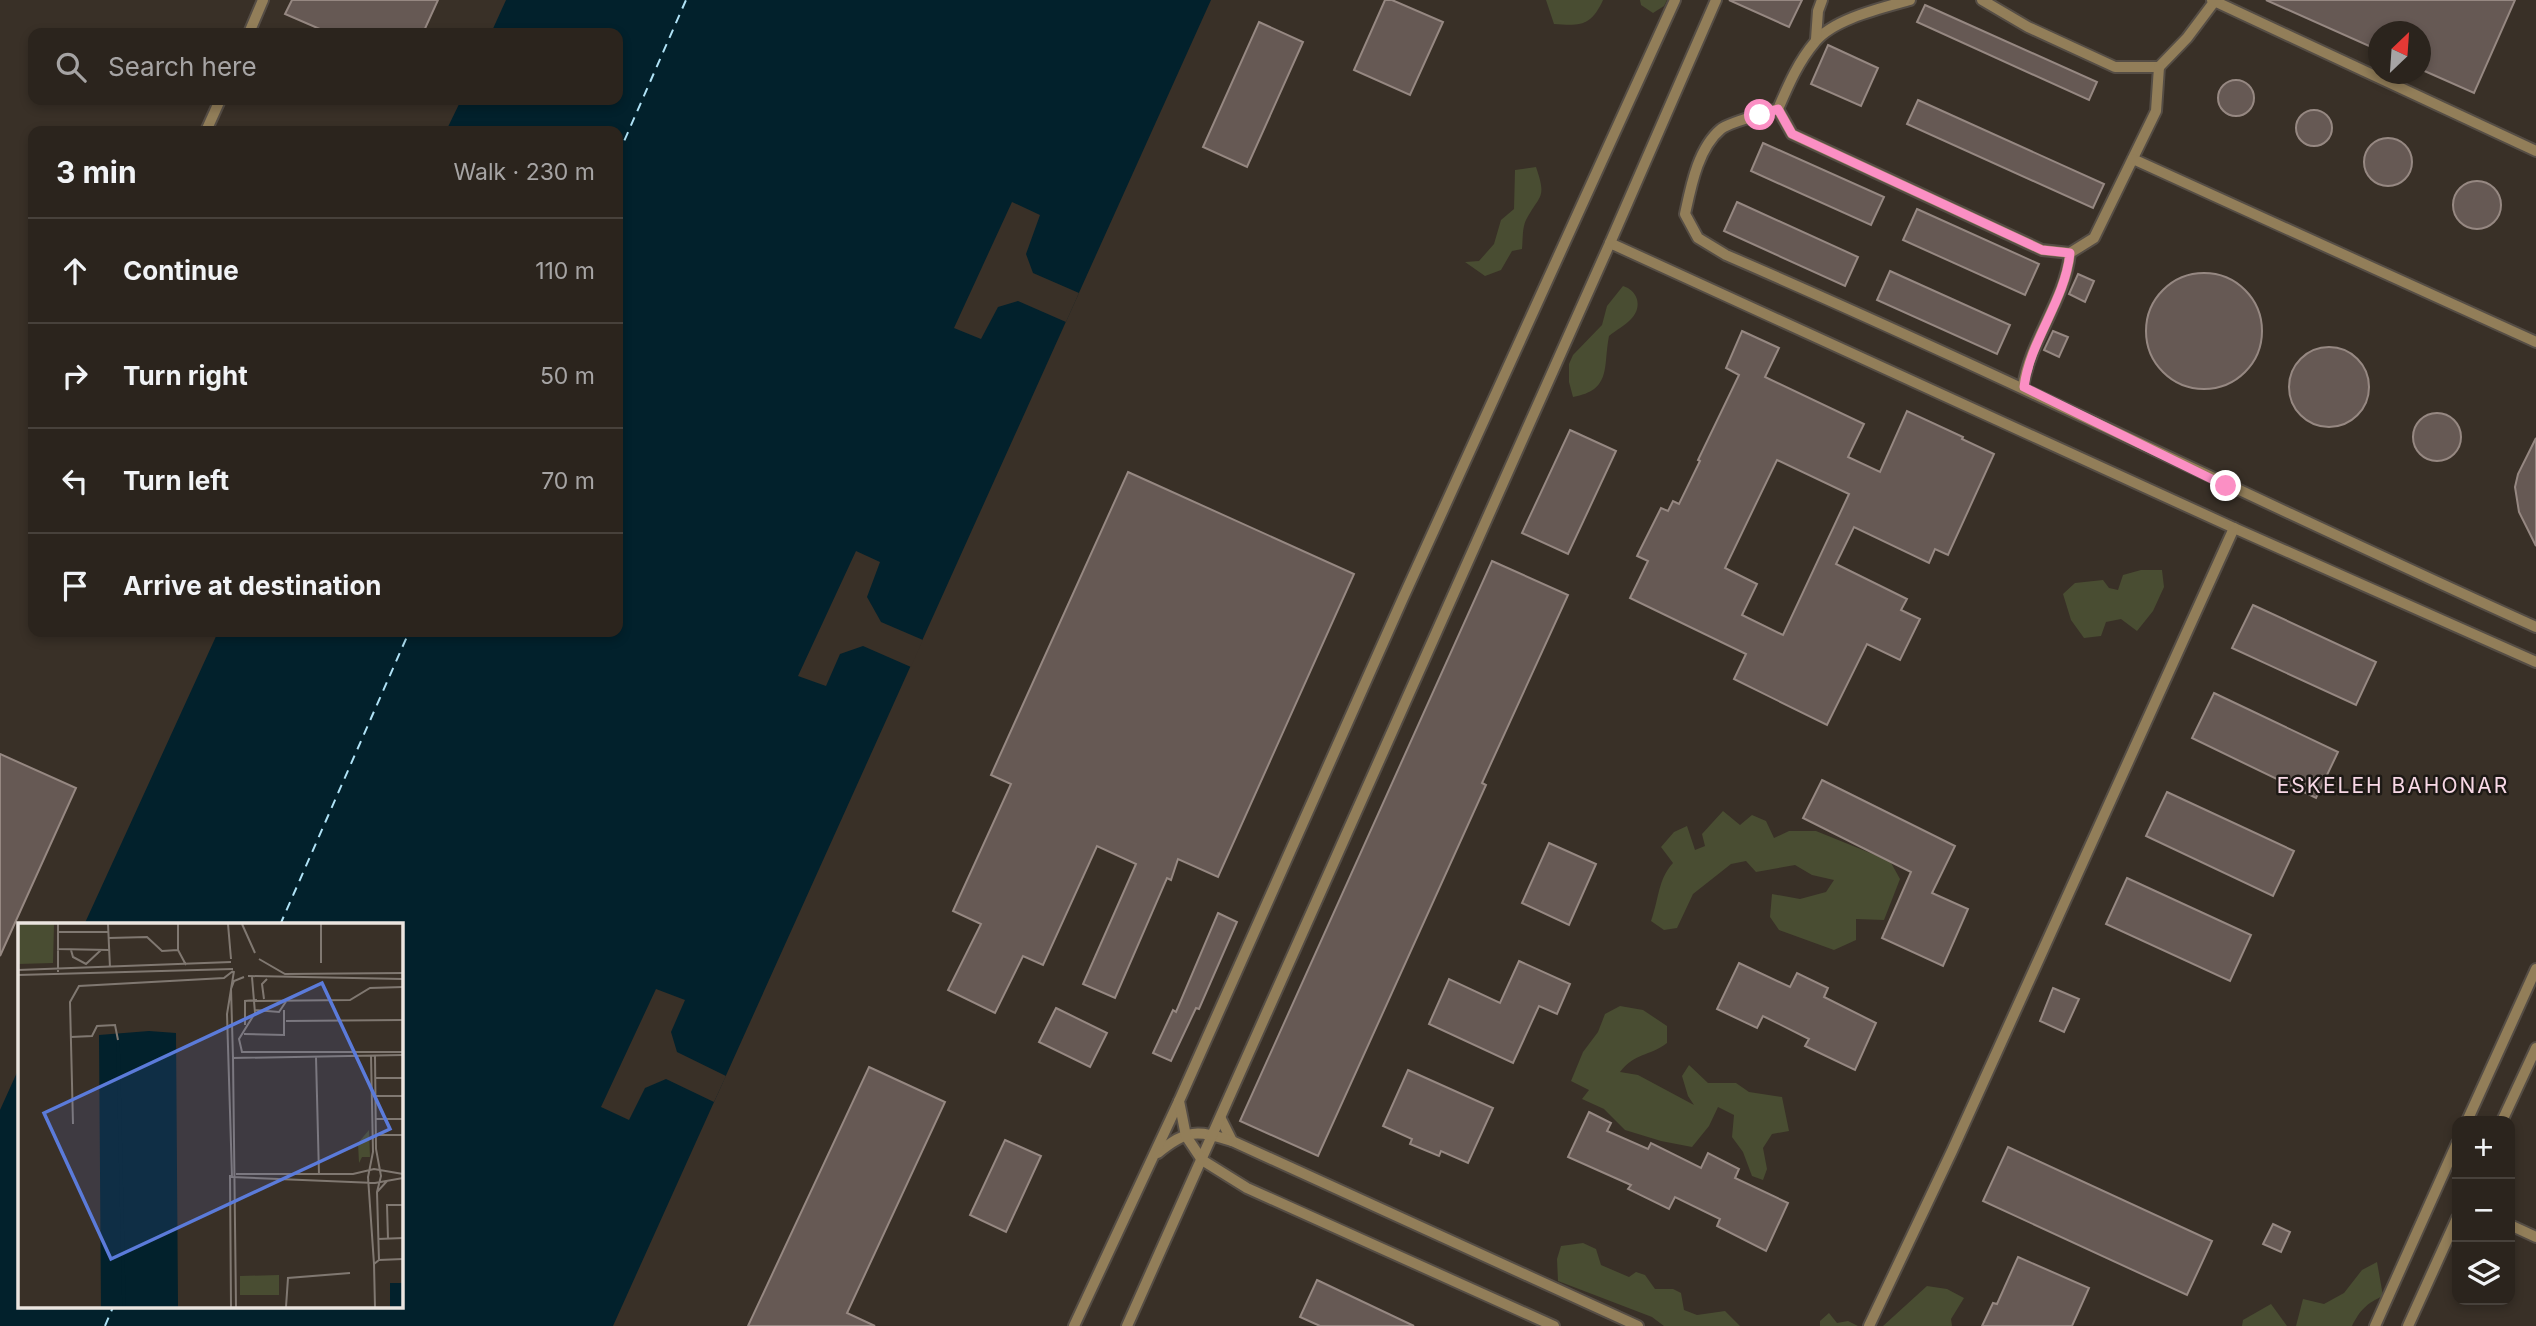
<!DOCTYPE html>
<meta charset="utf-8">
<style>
:root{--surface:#2b241d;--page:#37302a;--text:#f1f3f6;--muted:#a6a4a4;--line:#47413b}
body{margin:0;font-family:Inter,sans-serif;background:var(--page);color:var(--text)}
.controls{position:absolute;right:21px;bottom:21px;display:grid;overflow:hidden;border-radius:14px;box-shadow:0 4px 10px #0003}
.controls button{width:63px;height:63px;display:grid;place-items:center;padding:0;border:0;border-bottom:2px solid var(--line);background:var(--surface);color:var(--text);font:35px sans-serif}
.compass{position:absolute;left:2368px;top:21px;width:63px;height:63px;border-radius:50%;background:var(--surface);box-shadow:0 4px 10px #0003;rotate:25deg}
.stop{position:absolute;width:21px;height:21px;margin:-16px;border:5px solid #fb8fc4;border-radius:50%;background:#fff}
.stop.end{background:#fb8fc4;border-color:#fff;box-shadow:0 2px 7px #0008}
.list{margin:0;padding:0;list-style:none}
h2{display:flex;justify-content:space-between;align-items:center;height:91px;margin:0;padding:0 28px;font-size:30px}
h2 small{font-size:23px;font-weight:400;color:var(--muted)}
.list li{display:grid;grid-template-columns:46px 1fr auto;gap:21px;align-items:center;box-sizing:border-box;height:105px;padding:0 28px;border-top:2px solid var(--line)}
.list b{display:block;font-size:26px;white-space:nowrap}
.list em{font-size:23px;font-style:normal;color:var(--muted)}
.icon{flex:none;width:38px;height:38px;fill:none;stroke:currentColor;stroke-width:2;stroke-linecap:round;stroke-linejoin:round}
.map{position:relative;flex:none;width:2536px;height:1326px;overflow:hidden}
.search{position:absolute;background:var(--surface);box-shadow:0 4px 10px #0003;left:28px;top:28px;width:595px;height:77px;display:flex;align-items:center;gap:18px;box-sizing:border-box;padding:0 24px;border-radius:14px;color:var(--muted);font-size:26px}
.panel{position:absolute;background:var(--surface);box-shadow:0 4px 10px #0003;left:28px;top:126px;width:595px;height:511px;border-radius:14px}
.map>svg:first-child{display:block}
.green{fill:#494d32}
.water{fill:#02212c}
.pier{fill:#393027}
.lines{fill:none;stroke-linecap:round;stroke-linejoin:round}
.ferry{stroke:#afe2f6;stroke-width:2;stroke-dasharray:9 7;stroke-linecap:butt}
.building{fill:#665954;stroke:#968882;stroke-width:2;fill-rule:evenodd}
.lane-casing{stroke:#554d45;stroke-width:14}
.lane{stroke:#927e59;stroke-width:10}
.route{stroke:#fb8fc4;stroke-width:9}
.labels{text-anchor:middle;stroke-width:5;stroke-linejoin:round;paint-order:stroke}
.neighbourhood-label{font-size:21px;letter-spacing:2px;fill:#f8d8e6;stroke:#1d1915}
.inset-river{fill:none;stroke:#02212c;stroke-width:3.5}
.inset-road{fill:none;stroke:#807871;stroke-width:2}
.view{fill:#5b7bda;fill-opacity:0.15;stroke:#5b7bda;stroke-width:3.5}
.inset-edge{fill:none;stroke:#ebe5e0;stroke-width:3.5}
</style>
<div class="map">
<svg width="2536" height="1326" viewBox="0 0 2536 1326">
<rect width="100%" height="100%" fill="#393027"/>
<g class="green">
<path d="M 1546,0 L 1603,0 C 1591,26 1581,26 1554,24 Z"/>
<path d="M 1640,0 L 1667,0 L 1664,6 L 1653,13 L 1641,5 Z"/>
<path d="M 1536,167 C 1547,199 1540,194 1526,220 C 1522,228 1523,240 1522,249 L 1512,251 L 1501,270 L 1485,276 L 1465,262 L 1479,261 L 1494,244 L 1501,220 L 1514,209 L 1515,170 Z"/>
<path d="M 1623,286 C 1637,290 1643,306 1632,318 C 1626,325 1616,330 1609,336 C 1603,367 1612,390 1573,397 L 1569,382 L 1569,364 L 1573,355 L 1602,325 L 1607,306 Z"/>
<path d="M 2141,570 L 2162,570 L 2164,587 L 2153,611 L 2137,631 L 2121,619 L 2106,622 L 2101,636 L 2084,638 L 2071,620 L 2063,594 L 2075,583 L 2103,580 L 2109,588 L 2118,590 L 2123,575 Z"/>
<path d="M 1723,811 L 1740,825 L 1752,815 L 1766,821 L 1774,838 L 1789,831 L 1816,831 L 1890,861 L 1900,879 L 1884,920 L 1856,919 L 1856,940 L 1834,950 L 1779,930 L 1770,917 L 1772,894 L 1800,899 L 1826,892 L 1834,880 L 1812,875 L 1795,865 L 1756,872 L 1746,861 L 1731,864 L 1693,894 L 1677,928 L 1664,930 L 1651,921 C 1659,899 1658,879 1673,863 L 1661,847 L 1674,832 L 1687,826 L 1695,850 L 1705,846 L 1702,834 Z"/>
<path d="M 1620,1006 L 1643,1010 L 1667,1026 L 1667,1043 C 1648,1057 1636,1052 1620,1072 L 1638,1075 L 1694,1105 L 1688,1096 L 1682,1076 L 1689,1065 L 1708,1083 L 1736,1083 L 1749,1092 L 1782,1097 L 1789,1131 L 1772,1134 L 1763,1148 L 1767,1169 L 1763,1180 L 1752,1176 L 1743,1152 L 1732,1137 L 1734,1115 L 1718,1107 L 1709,1126 L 1692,1147 L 1661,1141 L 1625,1130 L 1604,1109 L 1582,1099 L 1589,1090 L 1571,1081 L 1583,1052 L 1598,1032 L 1605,1014 Z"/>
<path d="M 1583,1243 L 1596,1249 L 1601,1265 L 1629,1277 L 1636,1272 L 1645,1275 L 1655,1289 L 1673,1289 L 1681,1293 L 1684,1310 L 1697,1315 L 1725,1311 L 1740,1326 L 1664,1326 L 1652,1317 L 1558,1281 L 1557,1259 L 1561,1246 Z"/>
<path d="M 2377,1262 L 2383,1296 C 2367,1303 2360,1310 2352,1326 L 2296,1326 L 2303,1299 L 2324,1304 L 2344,1293 L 2362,1270 Z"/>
<path d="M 1927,1286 L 1947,1289 L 1964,1298 L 1951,1319 L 1952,1326 L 1883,1326 Z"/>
<path d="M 2271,1304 L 2287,1326 L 2242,1326 L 2243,1320 Z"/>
<path d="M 1829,1313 L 1837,1323 L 1848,1321 L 1858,1326 L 1820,1326 L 1820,1321 Z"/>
</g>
<path class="water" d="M 506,0 L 1211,0 L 613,1326 L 0,1326 L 0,1110 L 19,1068 L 19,1307 L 401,1307 L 401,925 L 84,925 L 218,632 L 618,632 L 618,131 L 446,131 L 461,100 L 618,100 L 618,33 L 491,33 Z"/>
<g class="pier">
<path d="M 1012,202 L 1040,215 L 1026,254 L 1033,273 L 1079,293 L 1066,322 L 1018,301 L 998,307 L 981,339 L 954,328 Z"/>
<path d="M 856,551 L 880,562 L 867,597 L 881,622 L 923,640 L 911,667 L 863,646 L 840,654 L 826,686 L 798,676 Z"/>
<path d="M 656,989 L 685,1000 L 671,1032 L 677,1052 L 726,1076 L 714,1102 L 666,1079 L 645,1088 L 629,1120 L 601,1107 Z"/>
</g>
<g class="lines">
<g class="ferry">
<path d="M 618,155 L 686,0"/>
<path d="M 280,925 L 409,632"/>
<path d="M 105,1326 L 113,1307"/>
</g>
</g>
<g class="building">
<path d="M 292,0 L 438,0 L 423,33 L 329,33 L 285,14 Z"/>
<path d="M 1385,0 L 1392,0 L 1443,22 L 1410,95 L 1354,70 Z"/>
<path d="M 1729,0 L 1802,0 L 1789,27 Z"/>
<path d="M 2266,0 L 2515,0 L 2474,93 L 2420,69 L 2420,32 L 2378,32 L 2378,50 Z"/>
<path d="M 1925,5 L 2097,82 L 2089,100 L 1917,22 Z"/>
<path d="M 1259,22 L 1303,42 L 1247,167 L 1203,147 Z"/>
<path d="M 1828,45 L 1878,68 L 1861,106 L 1811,84 Z"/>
<circle cx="2236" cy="98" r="18"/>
<path d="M 1918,100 L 2104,184 L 2093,208 L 1907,124 Z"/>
<circle cx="2314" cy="128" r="18"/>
<circle cx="2388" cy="162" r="24"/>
<path d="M 1763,143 L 1884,197 L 1871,225 L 1751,171 Z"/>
<circle cx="2477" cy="205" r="24"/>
<path d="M 1737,202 L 1858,257 L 1845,286 L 1724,231 Z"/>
<path d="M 1917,209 L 2039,264 L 2025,295 L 1903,240 Z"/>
<path d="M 1890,271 L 2010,325 L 1997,354 L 1877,300 Z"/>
<circle cx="2204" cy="331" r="58"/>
<path d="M 2078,274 L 2094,281 L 2085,302 L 2069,294 Z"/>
<path d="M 1742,331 L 1779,348 L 1765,377 L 1864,424 L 1848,457 L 1880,472 L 1907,411 L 1963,437 L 1962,439 L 1994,454 L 1948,555 L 1935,549 L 1929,563 L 1854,527 L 1836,564 L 1907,599 L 1901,610 L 1920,619 L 1900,660 L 1867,644 L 1827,725 L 1734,679 L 1746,654 L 1630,598 L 1648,561 L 1637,556 L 1661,508 L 1668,511 L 1673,501 L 1679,504 L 1700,461 L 1698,460 L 1739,375 L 1726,368 ZM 1777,460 L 1849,494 L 1783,635 L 1742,615 L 1757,584 L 1725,568 Z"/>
<path d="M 2053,331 L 2068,337 L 2059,357 L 2044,350 Z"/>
<circle cx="2329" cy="387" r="40"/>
<circle cx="2437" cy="437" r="24"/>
<path d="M 1570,430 L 1616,451 L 1568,554 L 1522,533 Z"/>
<path d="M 2536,438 L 2536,546 L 2519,512 L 2515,487 L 2518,474 Z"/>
<path d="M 1128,472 L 1354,574 L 1218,877 L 1178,859 L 1171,880 L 1167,878 L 1115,998 L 1083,984 L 1136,864 L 1097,846 L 1043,965 L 1023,956 L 995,1013 L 948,990 L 981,924 L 953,911 L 1011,784 L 991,775 Z"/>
<path d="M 1492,561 L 1568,595 L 1482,783 L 1486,785 L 1318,1156 L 1240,1121 Z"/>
<path d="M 2253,605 L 2376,662 L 2356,705 L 2232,648 Z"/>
<path d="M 2214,693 L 2338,752 L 2316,798 L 2192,738 Z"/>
<path d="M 0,754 L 76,788 L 0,956 Z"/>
<path d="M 1822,780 L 1955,846 L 1932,893 L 1968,909 L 1943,966 L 1882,938 L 1911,872 L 1803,818 Z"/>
<path d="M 2167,792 L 2294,851 L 2273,896 L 2146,836 Z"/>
<path d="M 1549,843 L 1596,864 L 1569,925 L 1522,903 Z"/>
<path d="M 2127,878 L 2251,935 L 2230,981 L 2106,924 Z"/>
<path d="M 1218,913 L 1237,922 L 1199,1009 L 1196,1008 L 1171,1061 L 1153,1053 L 1173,1010 L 1176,1012 Z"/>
<path d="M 1519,961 L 1570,984 L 1557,1014 L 1539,1006 L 1513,1063 L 1429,1024 L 1449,979 L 1500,1003 Z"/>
<path d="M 1739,963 L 1790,987 L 1797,973 L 1828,988 L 1824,997 L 1876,1023 L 1855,1070 L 1805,1046 L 1809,1039 L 1763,1016 L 1757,1028 L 1717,1009 Z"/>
<path d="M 2053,988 L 2079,999 L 2064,1032 L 2040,1021 Z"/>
<path d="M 1056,1008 L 1107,1033 L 1090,1067 L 1039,1042 Z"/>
<path d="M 869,1067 L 945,1102 L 847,1313 L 875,1326 L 748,1326 Z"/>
<path d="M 1408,1070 L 1493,1108 L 1468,1163 L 1441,1151 L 1439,1156 L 1410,1144 L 1412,1139 L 1383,1126 Z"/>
<path d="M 1589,1112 L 1611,1123 L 1607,1131 L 1648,1149 L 1651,1143 L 1701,1168 L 1708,1153 L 1739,1169 L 1735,1178 L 1788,1203 L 1766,1251 L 1717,1226 L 1720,1219 L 1675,1197 L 1669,1209 L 1628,1189 L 1631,1185 L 1568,1157 Z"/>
<path d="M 1005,1140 L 1041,1156 L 1006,1232 L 970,1215 Z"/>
<path d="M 2008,1147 L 2212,1241 L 2187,1295 L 1983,1201 Z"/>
<path d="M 2273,1224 L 2290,1232 L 2281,1252 L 2263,1244 Z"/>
<path d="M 2018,1257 L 2089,1288 L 2072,1326 L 1982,1326 L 1993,1303 L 1997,1304 Z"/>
<path d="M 1317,1280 L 1414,1326 L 1320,1326 L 1300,1317 Z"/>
</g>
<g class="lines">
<g class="lane-casing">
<g id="lane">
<path d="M 1910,0 C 1882,8 1833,19 1815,42 C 1798,62 1788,86 1778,109 C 1766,113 1729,122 1721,129 C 1698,148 1691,186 1685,214 L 1698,238 L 1726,255 C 1999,373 2265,505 2536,627"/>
<path d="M 1982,0 L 2028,27 L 2115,67 L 2159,67 L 2187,38 L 2214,2"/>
<path d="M 2212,0 L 2536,151"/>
<path d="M 249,33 L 263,0"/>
<path d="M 1816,39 L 1818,11 L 1822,0"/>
<path d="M 1778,109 L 1792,134 L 2042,250 L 2070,253 L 2094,238 L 2156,111 L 2159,67"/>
<path d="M 206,131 L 220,100"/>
<path d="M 2133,159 L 2536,342"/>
<path d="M 1610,243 L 1716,0"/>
<path d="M 2023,387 C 2030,340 2065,301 2070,253"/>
<path d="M 1221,1119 L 1232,1141 L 1638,1326"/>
<path d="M 2467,1121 L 2536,969"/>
<path d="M 2502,1121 L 2536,1048"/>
<path d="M 1158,1153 C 1187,1129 1197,1130 1232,1141"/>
<path d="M 2510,1225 L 2536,1237"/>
<path d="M 1074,1326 L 1179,1101"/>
<path d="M 1127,1326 L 1610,243 L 2234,528 L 2536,662"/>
<path d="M 1554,1326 L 1247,1188 L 1202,1160 L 1186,1136 L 1179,1101 L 1403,598 L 1675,0"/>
<path d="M 1869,1326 L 1952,1151 L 2234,528"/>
<path d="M 2375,1326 L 2457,1143"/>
<path d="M 2408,1326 L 2457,1218"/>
</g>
</g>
<use href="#lane" class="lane"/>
</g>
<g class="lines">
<path class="route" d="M 1760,115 L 1778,109 L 1792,134 L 2042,250 L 2070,253 C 2065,301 2030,340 2024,387 L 2226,486"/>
</g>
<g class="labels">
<g class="neighbourhood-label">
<text x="2393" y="793">ESKELEH BAHONAR</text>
</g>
</g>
<g transform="translate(18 923)">
<rect width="385" height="385" fill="#393027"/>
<path d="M 0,1 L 36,1 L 35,40 L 0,41 ZM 351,207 L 352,234 L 344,234 L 341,240 L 340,220 ZM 261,352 L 261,372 L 222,372 L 222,353 Z" fill="#494d32"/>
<path d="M 131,108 L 158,110 L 160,384 L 83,384 L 81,112 ZM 372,360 L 384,360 L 384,384 L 372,384 Z" fill="#02212c"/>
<path class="inset-river" d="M 100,119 L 106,384"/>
<path class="inset-road" d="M 90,1 L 92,45M 160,1 L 160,27 L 168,42M 210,1 L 213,36M 224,1 L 237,30M 303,1 L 303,40M 40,9 L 91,9M 91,15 L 129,14 L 144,28 L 160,27M 39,26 L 91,27M 53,27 L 55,34 L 68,41 L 83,27M 241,36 L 267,51 L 385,50M 0,47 L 213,39M 216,48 L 209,91 L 214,254 L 357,260 L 385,255M 40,49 L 40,1M 0,52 L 215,46M 230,53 L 385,56M 234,54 L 237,90 L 221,116 L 224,129 L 385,129M 246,76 L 244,61 L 249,56M 237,78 L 332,77 L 352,65 L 385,64M 237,87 L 261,89 L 269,77M 268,98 L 385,97M 227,102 L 227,78 L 239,77M 226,111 L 266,112 L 266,87M 53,114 L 74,113 L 79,103 L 97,102 L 100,117M 353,133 L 355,229 L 350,254 L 356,341M 357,133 L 358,226 L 363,253 L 359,269M 298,134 L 301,252M 215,135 L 213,66 L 216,58 L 226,54M 358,155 L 385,155M 358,173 L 385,173M 358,196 L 385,196M 55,201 L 52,79 L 61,63 L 206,55 L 215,48M 358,212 L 385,212M 218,251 L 335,251 L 356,246 L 385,251M 212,252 L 213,384M 360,316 L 385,315M 370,316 L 369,282 L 385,282M 361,337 L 359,269 L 369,258M 218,384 L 215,135 L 385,132M 268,384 L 270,355 L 332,350M 357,384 L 356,341 L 361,337 L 385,336"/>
<path class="view" d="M 304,60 L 372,206 L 93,336 L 26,190 Z"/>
<rect width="385" height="385" class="inset-edge"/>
</g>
</svg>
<div class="controls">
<button>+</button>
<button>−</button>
<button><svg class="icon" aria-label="layers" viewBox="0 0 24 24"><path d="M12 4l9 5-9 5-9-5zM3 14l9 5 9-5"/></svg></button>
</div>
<svg class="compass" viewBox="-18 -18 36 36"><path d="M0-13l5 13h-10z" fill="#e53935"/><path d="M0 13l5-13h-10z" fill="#a6a4a4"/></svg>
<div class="stop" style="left:1760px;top:115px"></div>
<div class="stop end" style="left:2226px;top:486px"></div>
<div class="search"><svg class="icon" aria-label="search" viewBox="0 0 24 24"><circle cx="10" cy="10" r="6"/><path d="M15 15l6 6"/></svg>Search here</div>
<section class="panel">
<h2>3 min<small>Walk · 230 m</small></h2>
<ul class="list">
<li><svg class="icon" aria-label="ahead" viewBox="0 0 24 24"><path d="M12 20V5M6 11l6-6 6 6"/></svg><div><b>Continue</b></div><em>110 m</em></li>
<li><svg class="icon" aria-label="right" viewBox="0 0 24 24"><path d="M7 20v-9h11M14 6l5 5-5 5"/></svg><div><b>Turn right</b></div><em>50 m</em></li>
<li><svg class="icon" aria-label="left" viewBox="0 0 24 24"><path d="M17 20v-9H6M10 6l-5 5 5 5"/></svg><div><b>Turn left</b></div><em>70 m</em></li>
<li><svg class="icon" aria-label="arrive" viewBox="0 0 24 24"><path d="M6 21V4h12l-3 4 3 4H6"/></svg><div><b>Arrive at destination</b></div></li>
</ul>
</section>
</div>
